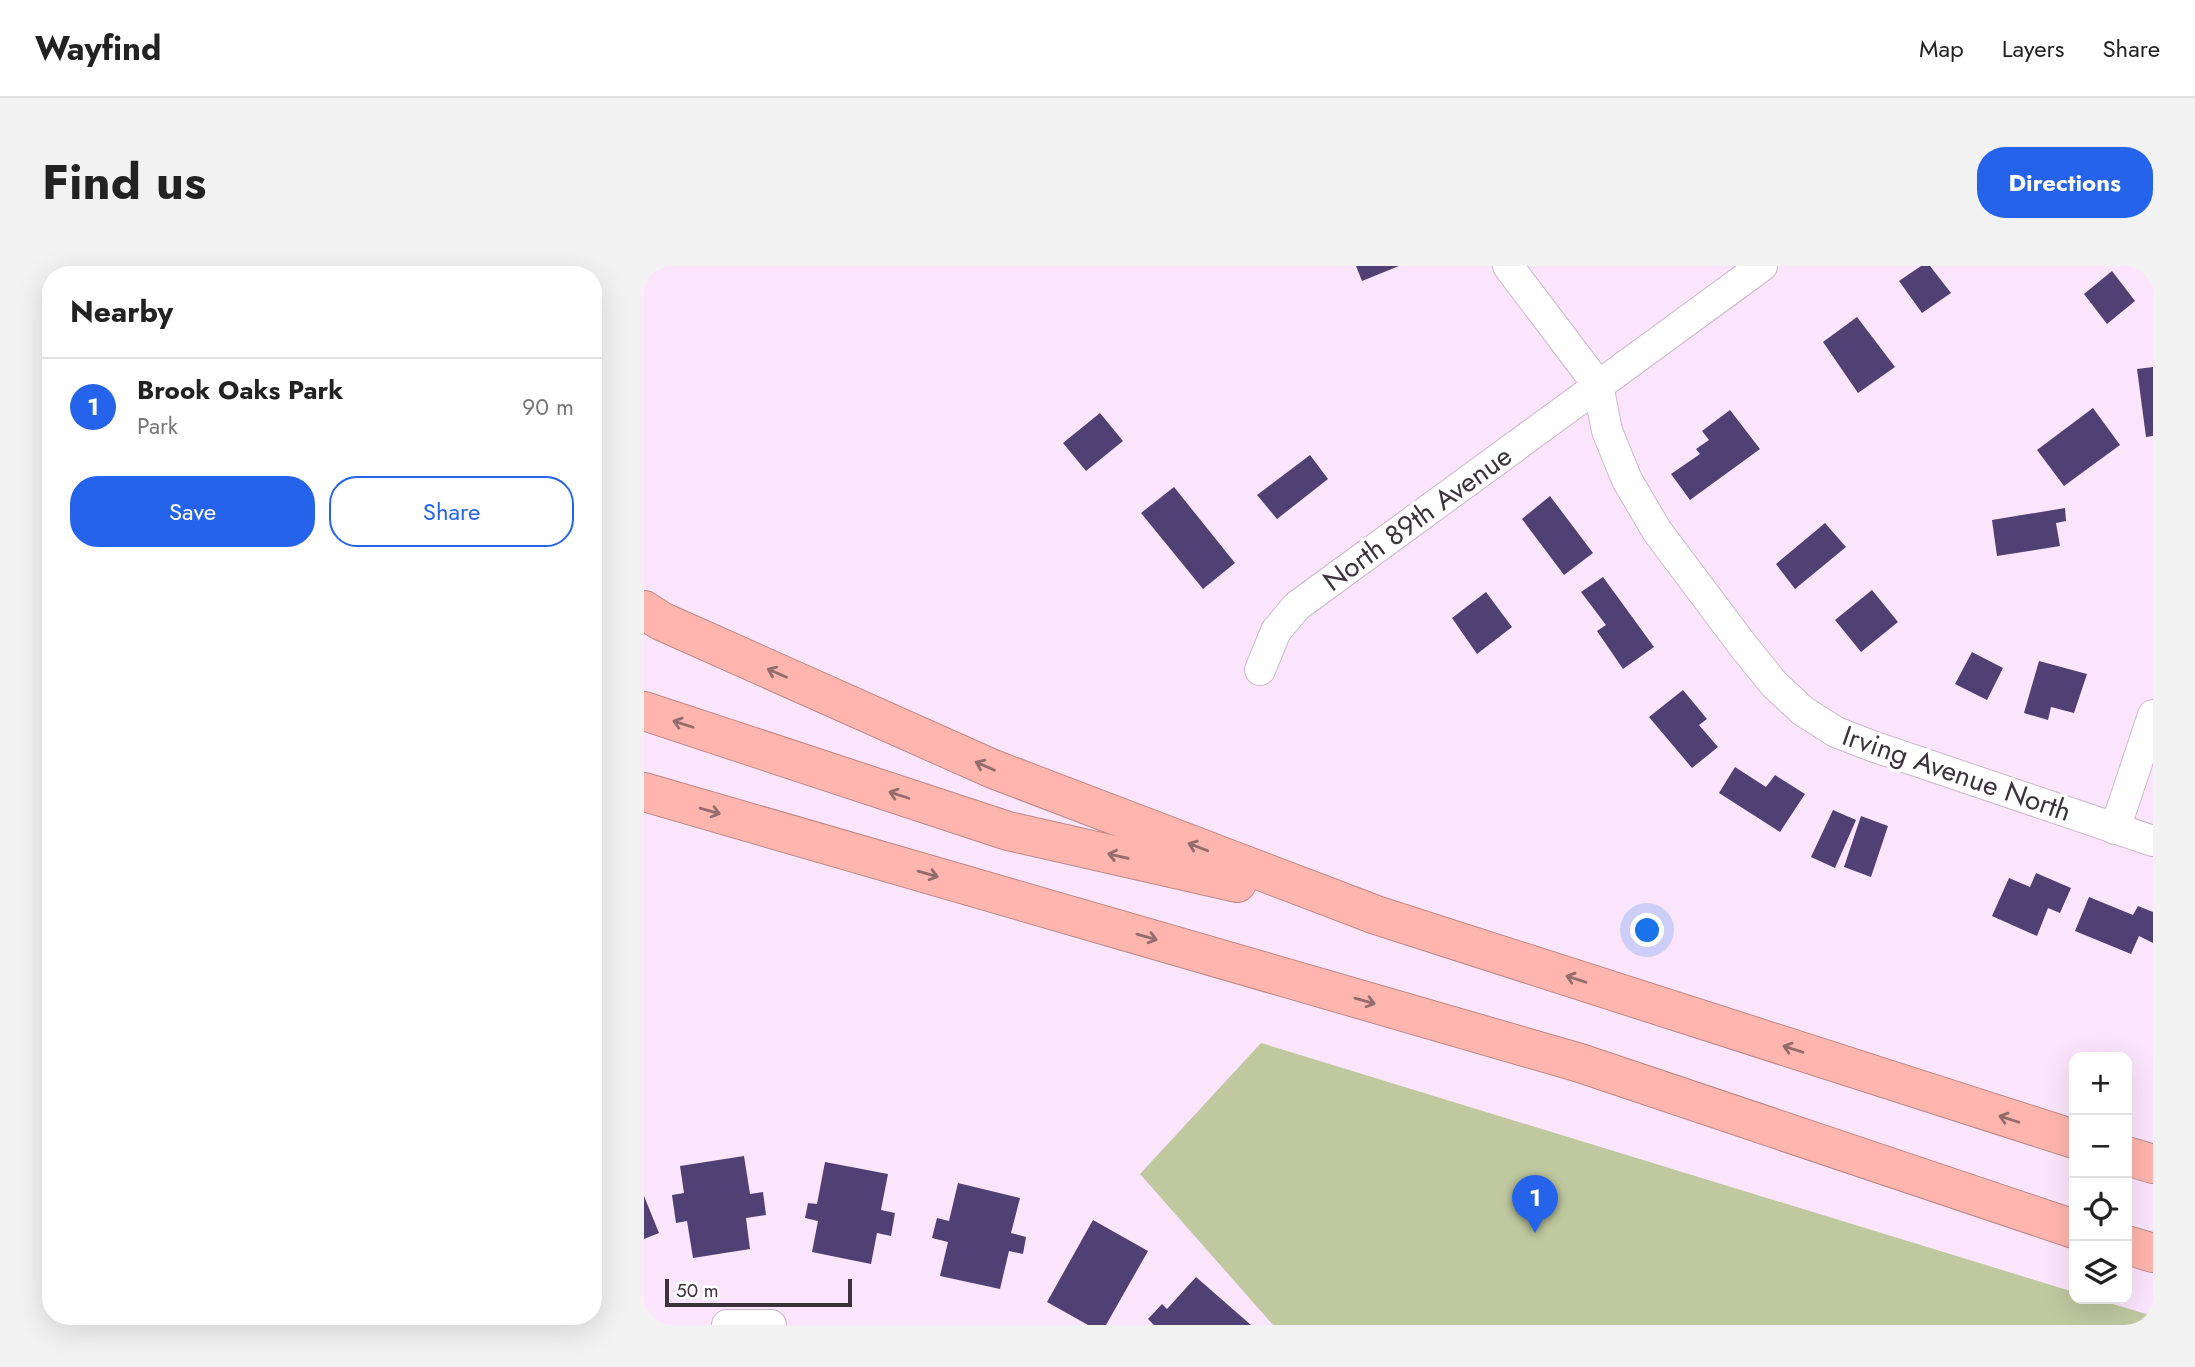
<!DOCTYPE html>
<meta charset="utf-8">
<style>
:root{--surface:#fff;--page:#f2f2f2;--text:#222;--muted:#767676;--line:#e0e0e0;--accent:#2563eb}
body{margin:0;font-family:Jost,sans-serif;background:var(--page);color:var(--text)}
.controls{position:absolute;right:21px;bottom:21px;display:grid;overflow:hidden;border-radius:14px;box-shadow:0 7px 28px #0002}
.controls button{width:63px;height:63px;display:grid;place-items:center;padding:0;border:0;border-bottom:2px solid var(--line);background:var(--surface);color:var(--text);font:35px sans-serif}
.scale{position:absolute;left:21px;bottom:18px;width:187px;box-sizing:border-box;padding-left:7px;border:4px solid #3b323b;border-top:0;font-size:19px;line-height:24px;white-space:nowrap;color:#3b323b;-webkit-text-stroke:5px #fff;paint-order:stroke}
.you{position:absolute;left:1004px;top:665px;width:24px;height:24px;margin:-18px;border:5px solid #fff;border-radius:50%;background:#1a73e8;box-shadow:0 0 0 10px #1a73e833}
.badge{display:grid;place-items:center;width:46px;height:46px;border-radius:50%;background:var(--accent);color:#fff;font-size:23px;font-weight:700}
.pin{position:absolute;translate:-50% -58px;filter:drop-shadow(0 2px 4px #0008)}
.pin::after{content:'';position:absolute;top:37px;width:24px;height:21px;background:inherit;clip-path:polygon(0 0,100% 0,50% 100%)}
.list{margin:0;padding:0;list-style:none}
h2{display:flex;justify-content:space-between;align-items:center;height:91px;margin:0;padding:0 28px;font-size:30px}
h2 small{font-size:23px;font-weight:400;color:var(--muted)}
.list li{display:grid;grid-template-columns:46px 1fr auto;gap:21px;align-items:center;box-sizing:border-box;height:98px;padding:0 28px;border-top:2px solid var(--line)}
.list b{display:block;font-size:26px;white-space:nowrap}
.list p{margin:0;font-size:23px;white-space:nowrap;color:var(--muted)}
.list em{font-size:23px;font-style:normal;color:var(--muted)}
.actions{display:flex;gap:14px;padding:21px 28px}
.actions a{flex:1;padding:16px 0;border:2px solid var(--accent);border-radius:28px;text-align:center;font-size:24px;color:var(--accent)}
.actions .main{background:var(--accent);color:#fff}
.icon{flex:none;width:38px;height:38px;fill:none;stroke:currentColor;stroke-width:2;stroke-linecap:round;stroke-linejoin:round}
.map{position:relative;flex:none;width:1509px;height:1059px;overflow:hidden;border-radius:28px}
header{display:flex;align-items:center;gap:42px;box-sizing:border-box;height:98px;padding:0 35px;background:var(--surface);border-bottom:2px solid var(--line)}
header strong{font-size:33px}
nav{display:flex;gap:38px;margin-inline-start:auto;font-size:24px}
.intro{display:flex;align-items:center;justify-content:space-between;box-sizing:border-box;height:168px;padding:0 42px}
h1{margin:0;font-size:49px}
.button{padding:18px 32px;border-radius:28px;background:var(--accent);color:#fff;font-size:24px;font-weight:700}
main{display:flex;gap:42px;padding:0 42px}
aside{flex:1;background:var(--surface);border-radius:28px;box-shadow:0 7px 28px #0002}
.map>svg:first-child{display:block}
.green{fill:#bfc89f}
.building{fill:#504073}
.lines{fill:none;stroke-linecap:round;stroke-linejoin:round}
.minor-casing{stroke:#cbb6cc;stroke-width:32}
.highway-casing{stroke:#ba8785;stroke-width:40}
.minor{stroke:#fff;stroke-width:30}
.highway{stroke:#feb5ad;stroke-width:38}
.oneway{stroke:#936d6e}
.labels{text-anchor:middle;stroke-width:7;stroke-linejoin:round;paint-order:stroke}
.street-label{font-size:28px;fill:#3b323b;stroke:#fff}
</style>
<header>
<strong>Wayfind</strong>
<nav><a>Map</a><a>Layers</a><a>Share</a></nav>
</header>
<div class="intro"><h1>Find us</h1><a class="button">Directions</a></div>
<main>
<aside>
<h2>Nearby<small></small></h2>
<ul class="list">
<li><span class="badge">1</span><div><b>Brook Oaks Park</b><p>Park</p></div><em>90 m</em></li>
</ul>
<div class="actions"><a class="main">Save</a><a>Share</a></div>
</aside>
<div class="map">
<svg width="1509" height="1059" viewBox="0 0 1509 1059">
<rect width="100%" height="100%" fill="#fbe5fc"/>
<path class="green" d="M 617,777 L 1430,1026 L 1430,1033 L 1452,1033 L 1509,1050 L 1509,1059 L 629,1059 L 496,908 Z"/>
<g class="building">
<path d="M 712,0 L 755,0 L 718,15 Z"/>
<path d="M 1277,0 L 1286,0 L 1307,27 L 1278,47 L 1255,15 Z"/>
<path d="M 1468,5 L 1491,35 L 1463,58 L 1440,28 Z"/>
<path d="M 1213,51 L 1251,101 L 1214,127 L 1179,76 Z"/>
<path d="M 1509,101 L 1509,170 L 1502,171 L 1493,103 Z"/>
<path d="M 1449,142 L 1476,179 L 1420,220 L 1393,184 Z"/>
<path d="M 1086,144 L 1116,183 L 1046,234 L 1027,208 L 1056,188 L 1052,183 L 1065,174 L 1058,165 Z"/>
<path d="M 456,147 L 479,175 L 442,205 L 419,177 Z"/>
<path d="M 666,189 L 684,213 L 633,253 L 613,229 Z"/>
<path d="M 530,221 L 591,297 L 559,323 L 497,247 Z"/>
<path d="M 906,230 L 949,287 L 920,309 L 878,253 Z"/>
<path d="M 1421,242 L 1422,255 L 1412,257 L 1416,280 L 1353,290 L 1348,254 Z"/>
<path d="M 1181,257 L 1202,281 L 1151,323 L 1132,298 Z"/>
<path d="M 959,311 L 1010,381 L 979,403 L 953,365 L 962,359 L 937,326 Z"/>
<path d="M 1228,324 L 1254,356 L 1217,386 L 1191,354 Z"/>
<path d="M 842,326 L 868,361 L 833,388 L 808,352 Z"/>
<path d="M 1328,386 L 1359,402 L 1343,434 L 1311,418 Z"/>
<path d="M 1395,395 L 1443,408 L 1430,447 L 1407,441 L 1404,454 L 1380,447 Z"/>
<path d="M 1039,424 L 1063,453 L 1055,459 L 1074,481 L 1048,502 L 1005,451 Z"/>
<path d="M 1091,501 L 1122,521 L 1131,509 L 1161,528 L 1136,566 L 1075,527 Z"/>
<path d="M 1189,544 L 1212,554 L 1191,602 L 1167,591 Z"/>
<path d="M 1217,550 L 1244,560 L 1227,611 L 1200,601 Z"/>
<path d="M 1392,607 L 1427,622 L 1416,647 L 1404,642 L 1393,670 L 1348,650 L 1365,612 L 1386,621 Z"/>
<path d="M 1445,631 L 1489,649 L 1494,640 L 1509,646 L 1509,677 L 1495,670 L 1487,688 L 1431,665 Z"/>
<path d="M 100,890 L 106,928 L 119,926 L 122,949 L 102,952 L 106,983 L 49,992 L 43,955 L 32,957 L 28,929 L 40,927 L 36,900 Z"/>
<path d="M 181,896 L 244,908 L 237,944 L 251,947 L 247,970 L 233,967 L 227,998 L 168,986 L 174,955 L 161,952 L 164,937 L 173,938 Z"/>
<path d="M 314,917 L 376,932 L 367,967 L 382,971 L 379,988 L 365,985 L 356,1023 L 296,1010 L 304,976 L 288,972 L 293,952 L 305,955 Z"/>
<path d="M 0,930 L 15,967 L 0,973 Z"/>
<path d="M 449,954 L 504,985 L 462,1059 L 444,1059 L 403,1036 Z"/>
<path d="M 552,1011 L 607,1059 L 510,1059 L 504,1053 L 518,1038 L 523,1043 Z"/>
</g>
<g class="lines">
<g class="minor-casing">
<g id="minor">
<path d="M 864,0 L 954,119 L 963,165 L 983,214 L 1013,265 L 1100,381 L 1130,418 L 1159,445 L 1192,466 L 1228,480 L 1509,575"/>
<path d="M 616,404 L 632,365 L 653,340 L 1118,0"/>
<path d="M 1471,563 L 1509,449"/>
<path d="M 83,1059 L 127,1059"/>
</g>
</g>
<g class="highway-casing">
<g id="highway">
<path d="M 0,344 L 17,355 L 349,503 L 732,649 L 1430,873"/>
<path d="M 0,445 L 364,565 L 593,617"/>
<path d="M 0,526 L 936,797 L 1430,963"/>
<path d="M 1483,890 L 1509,898"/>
<path d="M 1483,979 L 1509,987"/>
</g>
</g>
<use href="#minor" class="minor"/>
<use href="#highway" class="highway"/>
</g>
<defs><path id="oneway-shaft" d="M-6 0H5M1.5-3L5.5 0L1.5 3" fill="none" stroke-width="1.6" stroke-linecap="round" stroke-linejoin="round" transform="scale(1.75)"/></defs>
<g class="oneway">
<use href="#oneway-shaft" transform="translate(133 407) rotate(-156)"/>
<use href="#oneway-shaft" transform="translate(39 458) rotate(-162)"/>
<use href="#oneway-shaft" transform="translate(341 500) rotate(-156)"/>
<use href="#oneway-shaft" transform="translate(255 529) rotate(-162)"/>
<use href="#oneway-shaft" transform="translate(66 545) rotate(16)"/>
<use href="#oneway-shaft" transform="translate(554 581) rotate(-159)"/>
<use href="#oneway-shaft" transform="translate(474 590) rotate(-167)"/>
<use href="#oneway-shaft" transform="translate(284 608) rotate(16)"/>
<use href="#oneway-shaft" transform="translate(503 671) rotate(16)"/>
<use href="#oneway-shaft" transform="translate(932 713) rotate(-162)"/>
<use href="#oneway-shaft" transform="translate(721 735) rotate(16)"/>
<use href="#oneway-shaft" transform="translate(1149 783) rotate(-162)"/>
<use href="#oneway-shaft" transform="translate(1365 853) rotate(-162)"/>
</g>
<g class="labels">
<g class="street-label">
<text transform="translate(773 252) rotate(-36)" y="10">North 89th Avenue</text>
<text transform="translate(1313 507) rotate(19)" y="10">Irving Avenue North</text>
</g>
</g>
</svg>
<div class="controls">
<button>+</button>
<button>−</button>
<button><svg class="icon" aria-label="locate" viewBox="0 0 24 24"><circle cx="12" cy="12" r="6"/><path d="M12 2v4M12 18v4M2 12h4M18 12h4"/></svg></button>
<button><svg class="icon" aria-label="layers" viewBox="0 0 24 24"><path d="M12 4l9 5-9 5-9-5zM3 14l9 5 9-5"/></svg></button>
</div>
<div class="scale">50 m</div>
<div class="you"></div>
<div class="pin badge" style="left:891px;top:967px">1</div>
</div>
</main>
